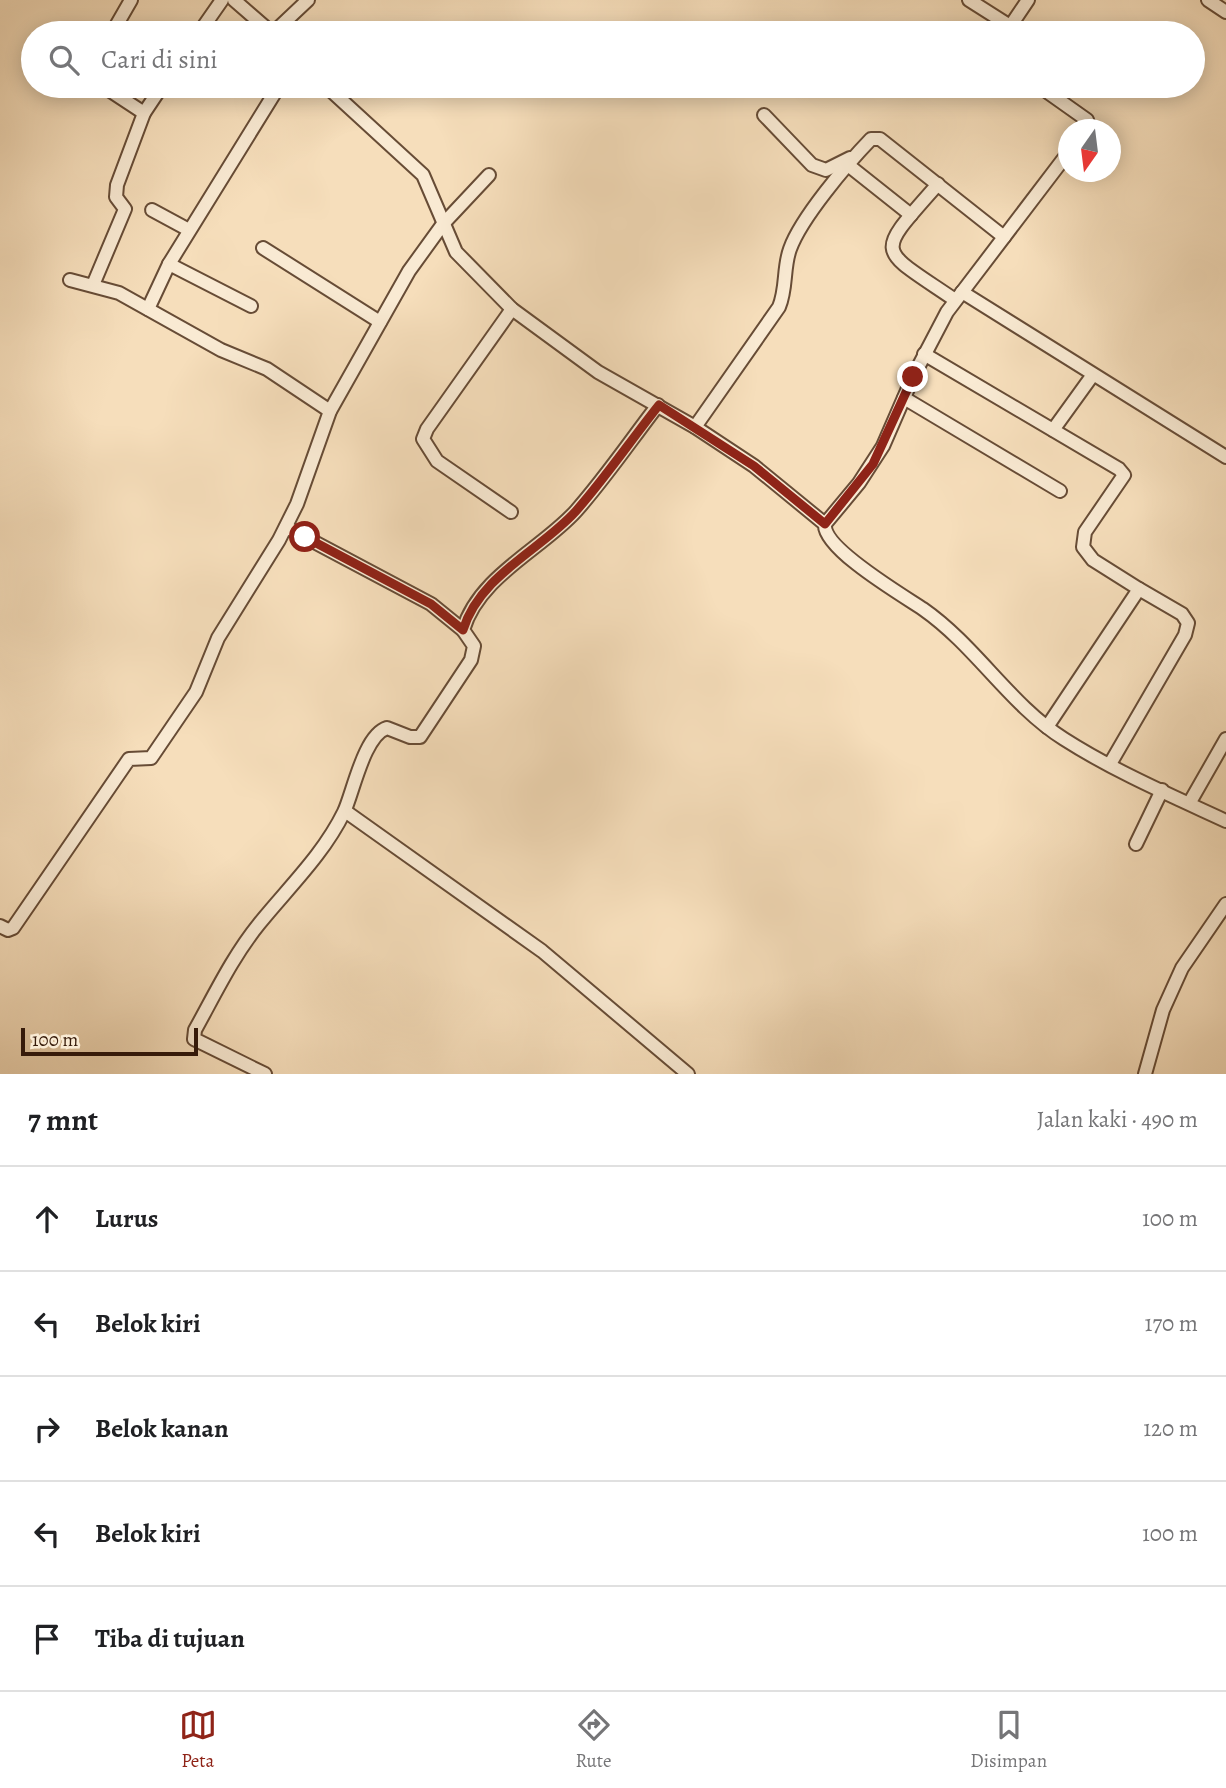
<!DOCTYPE html>
<html lang="id">
<meta charset="utf-8">
<style>
:root{--surface:#fff;--page:#f2f2f2;--text:#202124;--muted:#757577;--line:#e0e0e0;--accent:#8f2418}
body{margin:0;font-family:Alegreya,serif;background:var(--page);color:var(--text)}
.compass{position:absolute;left:1058px;top:119px;width:63px;height:63px;border-radius:50%;background:var(--surface);box-shadow:0 4px 18px #0003;rotate:194deg}
.scale{position:absolute;left:21px;bottom:18px;width:177px;box-sizing:border-box;padding-left:7px;border:4px solid #371b0a;border-top:0;font-size:19px;line-height:24px;white-space:nowrap;color:#371b0a;-webkit-text-stroke:5px #f9ead3;paint-order:stroke}
.stop{position:absolute;width:21px;height:21px;margin:-16px;border:5px solid #8f2418;border-radius:50%;background:#fff}
.stop.end{background:#8f2418;border-color:#fff;box-shadow:0 2px 7px #0008}
.list{margin:0;padding:0;list-style:none}
h2{display:flex;justify-content:space-between;align-items:center;height:91px;margin:0;padding:0 28px;font-size:30px}
h2 small{font-size:23px;font-weight:400;color:var(--muted)}
.list li{display:grid;grid-template-columns:46px 1fr auto;gap:21px;align-items:center;box-sizing:border-box;height:105px;padding:0 28px;border-top:2px solid var(--line)}
.list b{display:block;font-size:26px;white-space:nowrap}
.list em{font-size:23px;font-style:normal;color:var(--muted)}
.icon{flex:none;width:38px;height:38px;fill:none;stroke:currentColor;stroke-width:2;stroke-linecap:round;stroke-linejoin:round}
.map{position:relative;flex:none;width:1226px;height:1074px;overflow:hidden}
.search{position:absolute;background:var(--surface);box-shadow:0 4px 18px #0003;left:21px;right:21px;top:21px;height:77px;display:flex;align-items:center;gap:18px;box-sizing:border-box;padding:0 24px;border-radius:38px;color:var(--muted);font-size:26px}
.sheet{height:616px;background:var(--surface)}
nav{display:flex;justify-content:space-around;align-items:center;box-sizing:border-box;height:98px;border-top:2px solid var(--line);background:var(--surface);font-size:19px;color:var(--muted)}
nav a{display:grid;justify-items:center;gap:4px}
nav .on{color:var(--accent)}
.map>svg:first-child{display:block}
.lines{fill:none;stroke-linecap:round;stroke-linejoin:round}
.minor-casing{stroke:#674c36;stroke-width:16}
.minor{stroke:#f9ead3;stroke-width:12}
.route{stroke:#8f2418;stroke-width:9}
</style>
<div class="map">
<svg width="1226" height="1074" viewBox="0 0 1226 1074">
<rect width="100%" height="100%" fill="#f6debb"/>
<filter id="stains"><feTurbulence type="fractalNoise" baseFrequency=".00286" numOctaves="4"/><feColorMatrix values="0 0 0 0 .2 0 0 0 0 .09 0 0 0 0 .02 0 0 0 .5 -.17"/></filter>
<radialGradient id="worn" r=".72"><stop offset=".6" stop-color="#630" stop-opacity="0"/><stop offset="1" stop-color="#630" stop-opacity=".3"/></radialGradient>
<g class="lines">
<g class="minor-casing">
<g id="minor">
<path d="M 234,0 L 272,33"/>
<path d="M 969,0 L 1010,26"/>
<path d="M 1208,0 L 1226,12"/>
<path d="M 1007,31 L 1028,0"/>
<path d="M 112,33 L 131,0"/>
<path d="M 199,33 L 222,0"/>
<path d="M 273,33 L 308,0"/>
<path d="M 103,86 L 144,113"/>
<path d="M 326,86 L 423,175 L 456,252 L 512,309 L 598,372 L 695,427 L 754,466 L 825,524 C 822,548 902,595 923,609 C 976,646 1010,705 1064,739 C 1114,771 1172,796 1226,821"/>
<path d="M 1039,86 L 1087,120 L 1089,126 L 1086,130"/>
<path d="M 339,97 L 347,86"/>
<path d="M 764,115 L 812,165 L 826,170 L 850,158"/>
<path d="M 848,165 L 911,215"/>
<path d="M 938,184 C 874,257 876,246 955,300"/>
<path d="M 152,210 L 189,230"/>
<path d="M 263,248 L 380,322"/>
<path d="M 169,264 L 251,306"/>
<path d="M 70,280 L 119,293 L 221,350 L 267,369 L 330,411"/>
<path d="M 93,285 L 125,209 L 116,197 L 117,185 L 144,113 L 162,86"/>
<path d="M 962,292 L 1226,457"/>
<path d="M 148,309 L 169,264 L 279,86"/>
<path d="M 924,354 L 1119,469 L 1124,475 L 1085,532 L 1083,547 L 1093,560 L 1139,589 L 1047,727"/>
<path d="M 904,398 L 1060,491"/>
<path d="M 695,427 L 779,307 C 787,288 783,268 790,249 C 801,218 847,164 871,139 L 880,139 L 1004,237"/>
<path d="M 1053,430 L 1092,376"/>
<path d="M 511,512 L 437,461 L 423,439 L 427,429 L 512,309"/>
<path d="M 825,524 L 859,483 L 883,446 L 913,377 L 947,312 L 1068,153"/>
<path d="M 286,527 L 431,604 L 463,630"/>
<path d="M 1110,764 L 1185,635 L 1188,623 L 1182,614 L 1139,589"/>
<path d="M 1190,802 L 1226,739"/>
<path d="M 345,811 L 542,951 L 688,1074"/>
<path d="M 1136,844 L 1162,790"/>
<path d="M 0,926 L 8,930 L 13,928 L 129,759 L 151,758 L 196,692 L 218,638 L 279,540 L 297,504 L 330,411 L 409,271 L 443,224 L 489,175"/>
<path d="M 265,1074 L 194,1039 L 195,1030 C 215,994 233,956 259,924 C 288,888 323,855 344,812 C 353,793 364,735 387,728 L 410,737 L 420,737 L 471,660 L 474,646 L 463,630 C 479,576 542,549 576,511 C 606,477 631,440 658,405"/>
<path d="M 1145,1074 L 1163,1010 L 1182,968 L 1226,904"/>
</g>
</g>
<use href="#minor" class="minor"/>
</g>
<g class="lines">
<path class="route" d="M 305,537 L 431,604 L 463,630 C 480,575 541,550 576,511 C 606,477 631,440 659,405 L 754,466 L 825,524 L 873,464 L 913,377"/>
</g>
<rect width="100%" height="100%" filter="url(#stains)"/>
<rect width="100%" height="100%" fill="url(#worn)"/>
</svg>
<svg class="compass" viewBox="-18 -18 36 36"><path d="M0-13l5 13h-10z" fill="#e53935"/><path d="M0 13l5-13h-10z" fill="#757577"/></svg>
<div class="scale">100 m</div>
<div class="stop" style="left:305px;top:537px"></div>
<div class="stop end" style="left:913px;top:377px"></div>
<div class="search"><svg class="icon" aria-label="search" viewBox="0 0 24 24"><circle cx="10" cy="10" r="6"/><path d="M15 15l6 6"/></svg>Cari di sini</div>
</div>
<section class="sheet">
<h2>7 mnt<small>Jalan kaki · 490 m</small></h2>
<ul class="list">
<li><svg class="icon" aria-label="ahead" viewBox="0 0 24 24"><path d="M12 20V5M6 11l6-6 6 6"/></svg><div><b>Lurus</b></div><em>100 m</em></li>
<li><svg class="icon" aria-label="left" viewBox="0 0 24 24"><path d="M17 20v-9H6M10 6l-5 5 5 5"/></svg><div><b>Belok kiri</b></div><em>170 m</em></li>
<li><svg class="icon" aria-label="right" viewBox="0 0 24 24"><path d="M7 20v-9h11M14 6l5 5-5 5"/></svg><div><b>Belok kanan</b></div><em>120 m</em></li>
<li><svg class="icon" aria-label="left" viewBox="0 0 24 24"><path d="M17 20v-9H6M10 6l-5 5 5 5"/></svg><div><b>Belok kiri</b></div><em>100 m</em></li>
<li><svg class="icon" aria-label="arrive" viewBox="0 0 24 24"><path d="M6 21V4h12l-3 4 3 4H6"/></svg><div><b>Tiba di tujuan</b></div></li>
</ul>
</section>
<nav>
<a class="on"><svg class="icon" aria-label="map" viewBox="0 0 24 24"><path d="M3 6l6-2 6 2 6-2v14l-6 2-6-2-6 2zM9 4v14M15 6v14"/></svg>Peta</a>
<a><svg class="icon" aria-label="directions" viewBox="0 0 24 24"><path d="M12 3l9 9-9 9-9-9zM9 14v-3h6M13 9l2 2-2 2"/></svg>Rute</a>
<a><svg class="icon" aria-label="saved" viewBox="0 0 24 24"><path d="M7 4h10v16l-5-4-5 4z"/></svg>Disimpan</a>
</nav>
